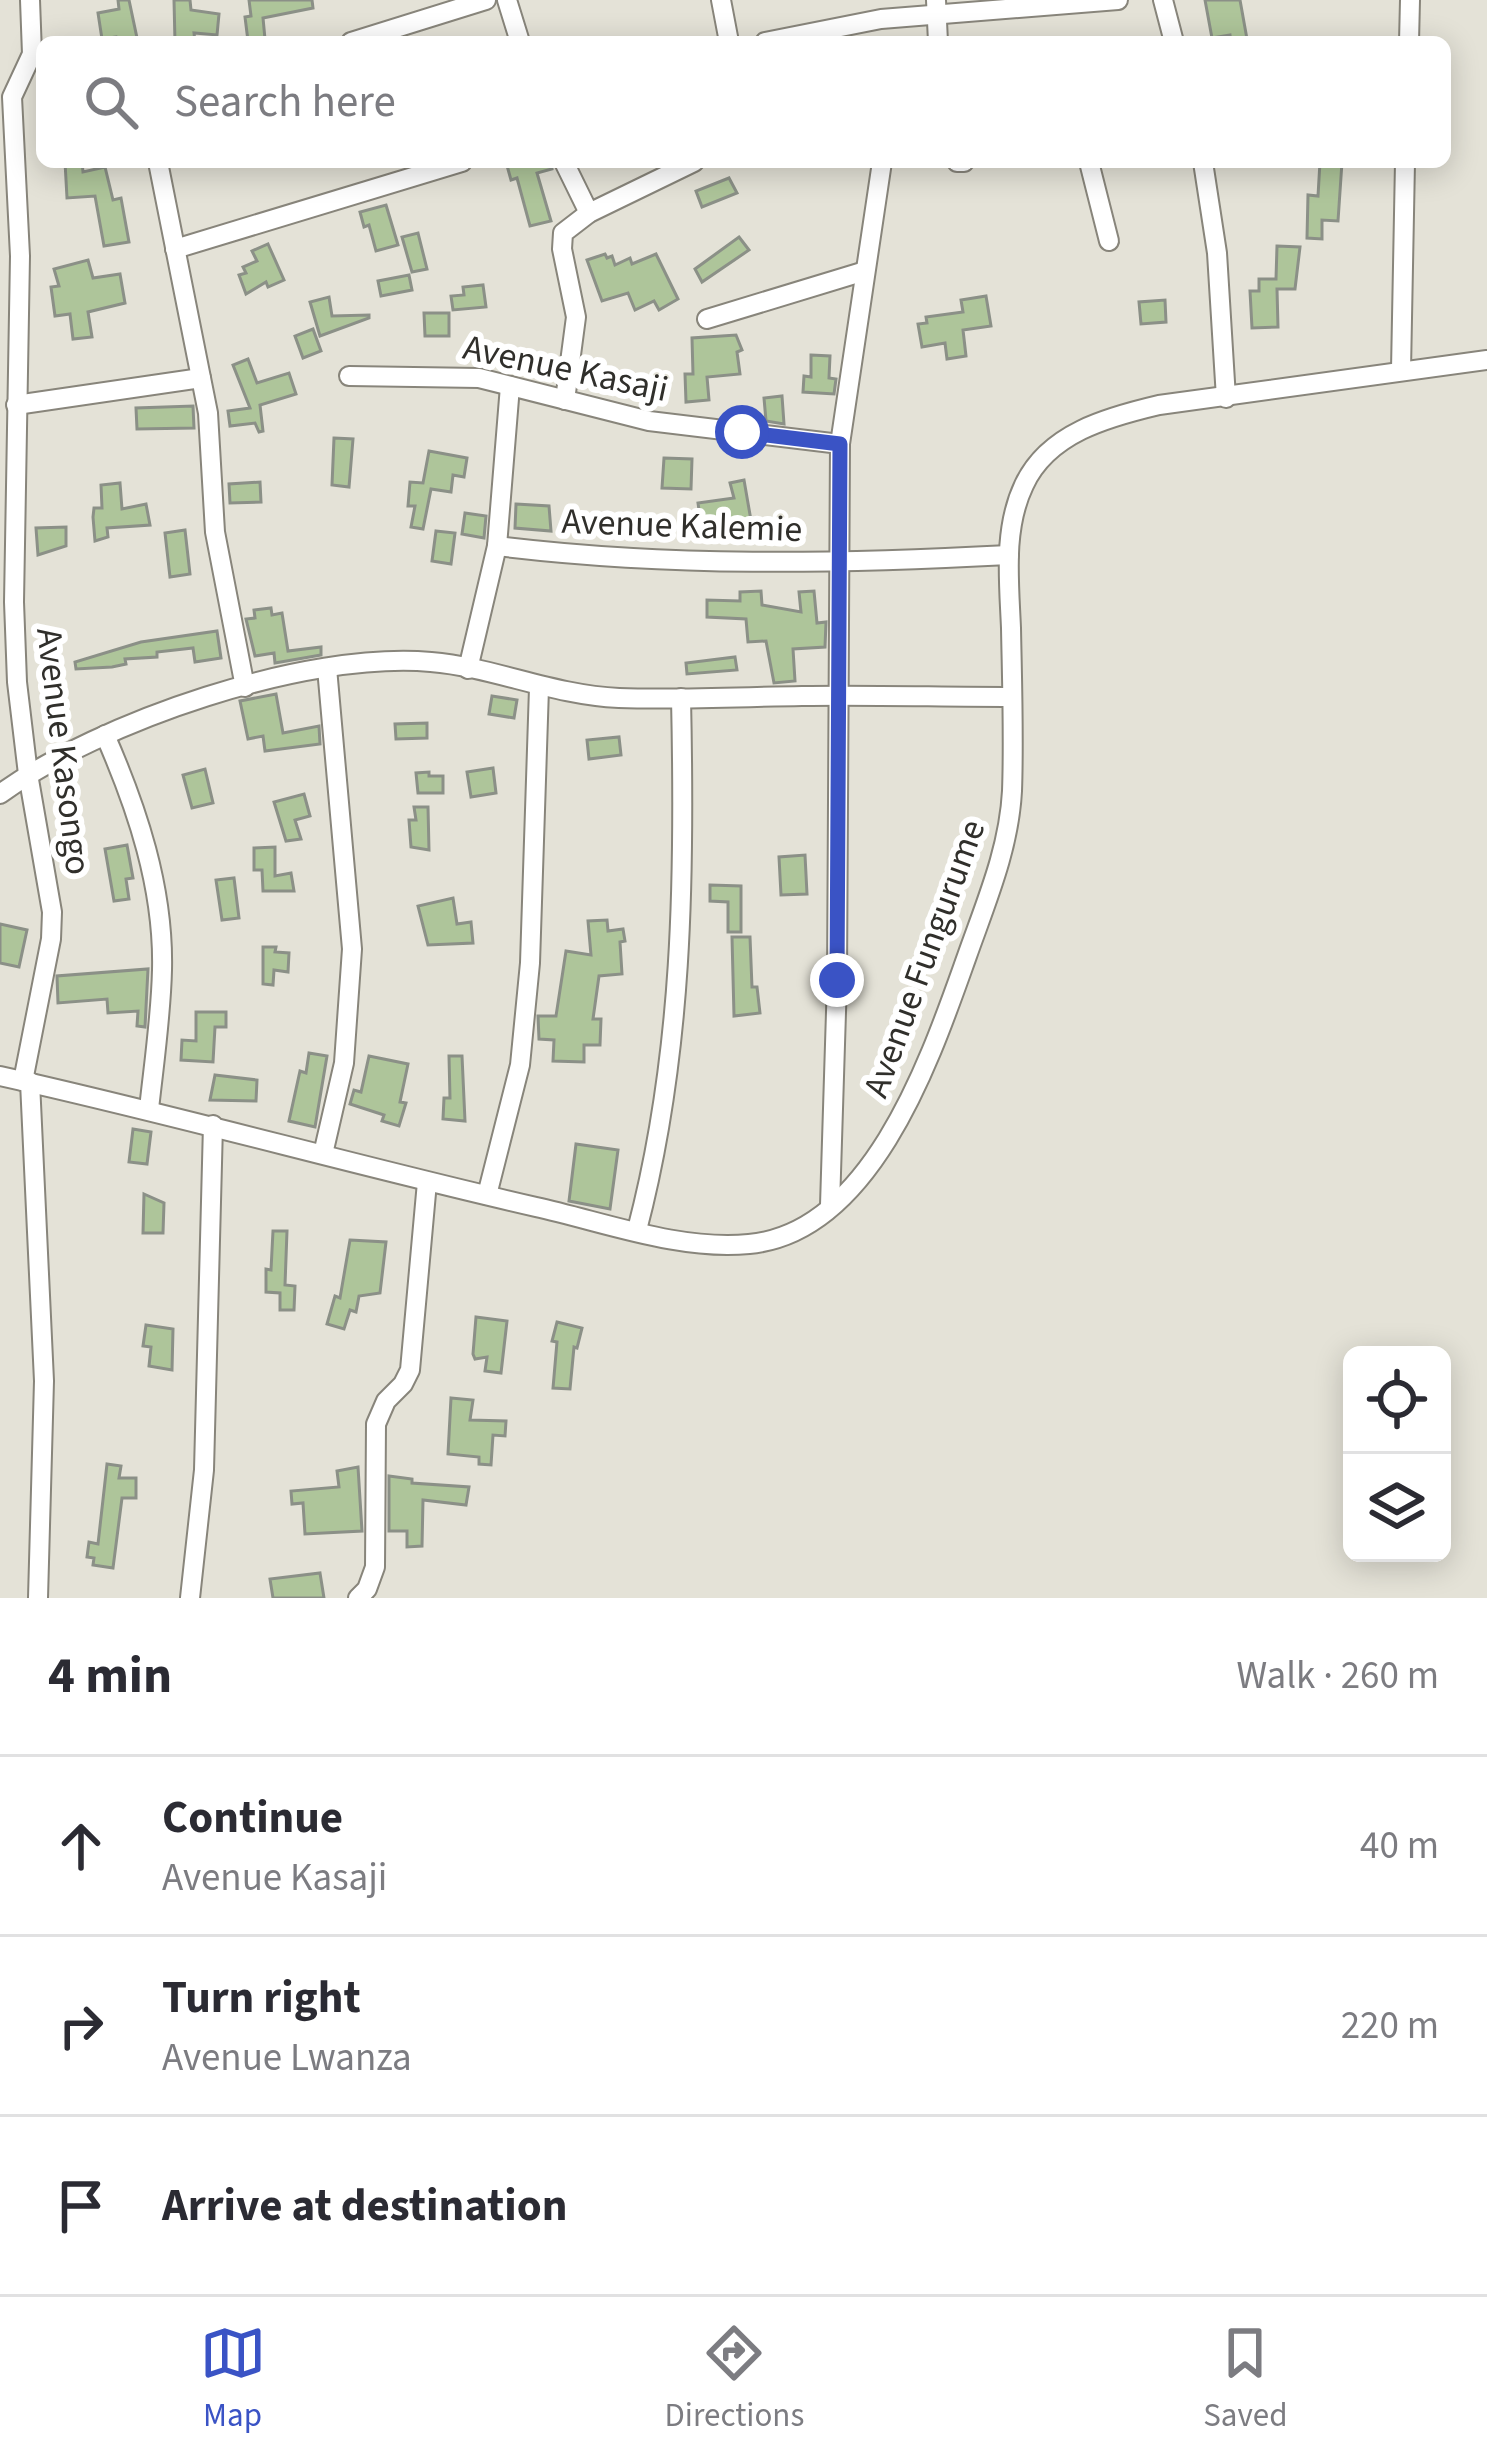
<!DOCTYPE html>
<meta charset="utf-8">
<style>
:root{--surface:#fff;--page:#f2f2f3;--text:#2b2b33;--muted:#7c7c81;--line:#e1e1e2;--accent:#3a53c5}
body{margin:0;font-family:"Source Sans 3",sans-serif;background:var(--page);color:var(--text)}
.controls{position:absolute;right:36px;bottom:36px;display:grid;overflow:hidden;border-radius:18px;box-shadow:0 6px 30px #0003}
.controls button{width:108px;height:108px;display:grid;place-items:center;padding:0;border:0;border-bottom:3px solid var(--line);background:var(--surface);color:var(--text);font:60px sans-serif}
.stop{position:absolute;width:36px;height:36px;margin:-27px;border:9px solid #3a53c5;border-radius:50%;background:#fff}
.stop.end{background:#3a53c5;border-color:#fff;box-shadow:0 3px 12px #0008}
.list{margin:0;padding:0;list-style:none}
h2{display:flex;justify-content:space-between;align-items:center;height:156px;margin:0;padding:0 48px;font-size:51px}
h2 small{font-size:39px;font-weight:400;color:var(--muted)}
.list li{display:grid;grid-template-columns:78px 1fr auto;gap:36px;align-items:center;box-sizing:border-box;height:180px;padding:0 48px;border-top:3px solid var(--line)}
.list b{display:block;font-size:45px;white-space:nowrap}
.list p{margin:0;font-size:39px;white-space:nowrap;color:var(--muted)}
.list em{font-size:39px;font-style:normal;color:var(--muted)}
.icon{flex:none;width:66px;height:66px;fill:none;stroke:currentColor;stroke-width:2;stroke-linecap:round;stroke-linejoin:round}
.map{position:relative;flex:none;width:1487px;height:1598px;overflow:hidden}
.search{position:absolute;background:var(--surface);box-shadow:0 6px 30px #0003;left:36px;right:36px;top:36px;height:132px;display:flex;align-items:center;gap:30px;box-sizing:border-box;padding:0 42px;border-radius:18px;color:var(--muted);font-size:45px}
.sheet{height:696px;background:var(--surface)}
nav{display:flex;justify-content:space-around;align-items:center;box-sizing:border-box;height:168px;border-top:3px solid var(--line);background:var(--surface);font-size:33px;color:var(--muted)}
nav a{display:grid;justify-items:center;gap:6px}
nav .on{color:var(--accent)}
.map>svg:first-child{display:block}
.building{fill:#aec59a;stroke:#8b9087;stroke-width:3}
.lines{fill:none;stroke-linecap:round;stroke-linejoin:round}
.minor-casing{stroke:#88857b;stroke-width:22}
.minor{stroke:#fff;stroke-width:18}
.route{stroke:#3a53c5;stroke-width:15}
.labels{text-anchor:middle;stroke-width:12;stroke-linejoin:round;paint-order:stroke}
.street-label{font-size:36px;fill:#302f2b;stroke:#fff}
</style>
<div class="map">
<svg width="1487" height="1598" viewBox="0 0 1487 1598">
<rect width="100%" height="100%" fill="#e4e2d7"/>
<g class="building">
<path d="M 118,0 L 129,0 L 137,38 L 129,42 L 117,42 L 116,37 L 102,39 L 98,13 L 119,9 Z"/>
<path d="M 174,0 L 190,0 L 191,10 L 219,14 L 217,35 L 194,33 L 195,42 L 175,42 Z"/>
<path d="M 249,0 L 312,0 L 313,8 L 263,18 L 265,39 L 248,41 L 245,17 L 251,16 Z"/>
<path d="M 1205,0 L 1240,0 L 1247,39 L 1231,42 L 1230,35 L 1212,38 Z"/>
<path d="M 65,162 L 82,162 L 83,172 L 105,167 L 113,200 L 121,198 L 129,242 L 104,246 L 95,196 L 67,198 Z"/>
<path d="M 506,162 L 551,162 L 552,169 L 537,173 L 551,221 L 530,226 L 517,178 L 511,180 Z"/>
<path d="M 1320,162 L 1342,162 L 1338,221 L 1322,220 L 1322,239 L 1307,238 L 1308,195 L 1318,196 Z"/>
<path d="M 729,178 L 737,193 L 702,207 L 696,191 Z"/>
<path d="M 386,205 L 398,245 L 376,251 L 369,225 L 364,227 L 360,212 Z"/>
<path d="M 418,233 L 427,269 L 412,272 L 402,237 Z"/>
<path d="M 739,237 L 749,250 L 702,282 L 695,269 Z"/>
<path d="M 268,244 L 284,280 L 268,287 L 266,282 L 246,294 L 239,275 L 246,273 L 243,267 L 257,261 L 252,251 Z"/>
<path d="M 1277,246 L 1300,247 L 1295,289 L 1277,289 L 1278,327 L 1252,328 L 1250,291 L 1259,291 L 1259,279 L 1276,279 Z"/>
<path d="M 605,254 L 607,258 L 612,256 L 615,265 L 630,258 L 632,264 L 656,254 L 678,299 L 659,310 L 654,301 L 635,310 L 628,293 L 602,301 L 587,260 Z"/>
<path d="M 88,260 L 93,278 L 120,274 L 125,303 L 88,312 L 92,337 L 73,339 L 70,314 L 55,316 L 51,287 L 59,286 L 54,269 Z"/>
<path d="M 409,275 L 412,290 L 381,296 L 378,281 Z"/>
<path d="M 483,285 L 486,307 L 453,310 L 451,296 L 464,295 L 463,287 Z"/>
<path d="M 986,296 L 991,326 L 963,330 L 966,356 L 947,359 L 945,343 L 922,347 L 918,324 L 927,323 L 926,317 L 963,312 L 961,300 Z"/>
<path d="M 329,297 L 332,316 L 369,315 L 369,318 L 320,336 L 310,302 Z"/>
<path d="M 1165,300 L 1166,322 L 1141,324 L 1139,302 Z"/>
<path d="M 424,313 L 449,313 L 449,336 L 425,336 Z"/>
<path d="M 313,329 L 321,351 L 303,358 L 295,336 Z"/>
<path d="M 736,335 L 742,350 L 737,352 L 740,374 L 707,377 L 709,400 L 686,402 L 685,374 L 693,374 L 692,338 Z"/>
<path d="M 811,355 L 830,356 L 829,378 L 836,379 L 834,394 L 803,392 L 804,376 L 811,377 Z"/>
<path d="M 248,359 L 257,383 L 289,373 L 296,394 L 260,405 L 263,431 L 259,432 L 255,423 L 230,426 L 228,411 L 250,408 L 233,365 Z"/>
<path d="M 782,396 L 784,424 L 766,421 L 764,398 Z"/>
<path d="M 193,406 L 194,428 L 137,429 L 136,408 Z"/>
<path d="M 334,438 L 353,439 L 349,487 L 332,485 Z"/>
<path d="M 429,451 L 467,458 L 464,477 L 453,475 L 451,492 L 431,489 L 423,529 L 411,527 L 415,506 L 408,506 L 410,482 L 423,483 Z"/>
<path d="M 664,458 L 692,459 L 691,489 L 662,488 Z"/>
<path d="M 744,480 L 753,532 L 730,535 L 726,520 L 701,523 L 698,503 L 734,498 L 730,483 Z"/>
<path d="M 260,482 L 261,502 L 230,503 L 229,484 Z"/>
<path d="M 120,483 L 122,509 L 146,504 L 150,525 L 107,528 L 108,537 L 95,541 L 93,517 L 94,508 L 102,508 L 101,485 Z"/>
<path d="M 516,504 L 549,506 L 551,531 L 515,528 Z"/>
<path d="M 465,513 L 486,516 L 484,538 L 462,534 Z"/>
<path d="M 66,527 L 66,546 L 38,555 L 36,528 Z"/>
<path d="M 185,530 L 190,574 L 170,577 L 165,533 Z"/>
<path d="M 436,531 L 455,533 L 451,564 L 432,561 Z"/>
<path d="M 761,591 L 762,605 L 801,612 L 799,592 L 814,591 L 817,623 L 826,622 L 825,647 L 793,649 L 795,681 L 774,683 L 766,641 L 748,642 L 746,619 L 707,617 L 707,600 L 740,601 L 740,592 Z"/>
<path d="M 271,608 L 272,615 L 282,613 L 288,651 L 321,647 L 321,655 L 275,663 L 274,653 L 255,656 L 246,619 L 255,618 L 254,610 Z"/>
<path d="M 217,631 L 221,658 L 195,662 L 193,648 L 157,652 L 157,657 L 125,659 L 126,664 L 112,667 L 76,669 L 75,662 L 141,642 Z"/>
<path d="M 735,657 L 737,670 L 687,674 L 686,663 Z"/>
<path d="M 276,694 L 283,733 L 319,726 L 320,744 L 265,751 L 263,736 L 248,739 L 240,701 Z"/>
<path d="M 492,696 L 517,700 L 514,718 L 489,714 Z"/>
<path d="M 427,723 L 427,738 L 396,739 L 395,724 Z"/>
<path d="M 619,737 L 621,755 L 589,759 L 587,740 Z"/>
<path d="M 493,768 L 496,793 L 471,797 L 467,772 Z"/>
<path d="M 205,769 L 213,803 L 192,808 L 183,775 Z"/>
<path d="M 429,772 L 429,776 L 443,776 L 443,793 L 418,793 L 416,773 Z"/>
<path d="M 304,794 L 310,816 L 295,820 L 301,839 L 286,841 L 274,802 Z"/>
<path d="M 414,807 L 428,807 L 429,850 L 411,847 L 409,820 L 416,820 Z"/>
<path d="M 127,845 L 133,878 L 126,879 L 129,899 L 114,901 L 105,849 Z"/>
<path d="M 275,847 L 275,876 L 291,873 L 294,891 L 263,891 L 262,870 L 254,870 L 254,848 Z"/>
<path d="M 805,855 L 807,894 L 781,895 L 779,857 Z"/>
<path d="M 234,878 L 239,918 L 222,920 L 216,880 Z"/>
<path d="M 710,885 L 741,886 L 741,932 L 728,932 L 728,902 L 710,901 Z"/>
<path d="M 453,898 L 457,924 L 471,922 L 473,943 L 428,945 L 418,906 Z"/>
<path d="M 607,920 L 608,931 L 623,929 L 625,941 L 620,942 L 622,974 L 599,976 L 593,1019 L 601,1019 L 600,1045 L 584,1045 L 584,1062 L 553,1061 L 554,1040 L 539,1039 L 538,1016 L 556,1016 L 566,951 L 591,955 L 588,921 Z"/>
<path d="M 0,924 L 27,930 L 19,967 L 0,963 Z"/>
<path d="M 732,937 L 750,937 L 752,987 L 757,987 L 760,1013 L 734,1016 Z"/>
<path d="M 263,947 L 276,947 L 275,952 L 289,953 L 288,972 L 274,970 L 273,985 L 263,984 Z"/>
<path d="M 148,969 L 145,1027 L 137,1026 L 138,1011 L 108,1013 L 107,999 L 58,1003 L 57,976 Z"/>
<path d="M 196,1012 L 226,1012 L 226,1027 L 215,1027 L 213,1062 L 181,1060 L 182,1040 L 196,1041 Z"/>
<path d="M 309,1053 L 327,1056 L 315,1127 L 289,1121 L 300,1071 L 306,1073 Z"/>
<path d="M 369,1056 L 408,1064 L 400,1102 L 406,1103 L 399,1126 L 382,1121 L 384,1115 L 350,1104 L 354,1090 L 361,1092 Z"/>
<path d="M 449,1056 L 462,1056 L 465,1121 L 443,1119 L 444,1098 L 450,1098 Z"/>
<path d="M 215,1075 L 257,1080 L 256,1101 L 210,1100 Z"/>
<path d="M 133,1129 L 151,1132 L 147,1164 L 129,1162 Z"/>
<path d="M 576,1144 L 618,1150 L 610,1209 L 569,1201 Z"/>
<path d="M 144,1194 L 164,1203 L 163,1233 L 143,1233 Z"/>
<path d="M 273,1231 L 287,1231 L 285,1285 L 295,1286 L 294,1310 L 280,1310 L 280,1293 L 266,1292 L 266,1269 L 271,1270 Z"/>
<path d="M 350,1240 L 386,1242 L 380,1293 L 359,1296 L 356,1312 L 350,1310 L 344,1329 L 327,1324 L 335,1296 L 340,1298 Z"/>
<path d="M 476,1317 L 507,1321 L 501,1373 L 485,1371 L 487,1357 L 475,1359 L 473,1354 Z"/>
<path d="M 557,1322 L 582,1328 L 577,1348 L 574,1347 L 570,1389 L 553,1388 L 557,1342 L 552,1341 Z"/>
<path d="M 146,1325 L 173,1329 L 172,1370 L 149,1366 L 151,1347 L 143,1346 Z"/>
<path d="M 451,1398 L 473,1400 L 470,1420 L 506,1421 L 505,1436 L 493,1435 L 491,1465 L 479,1464 L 479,1457 L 448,1454 Z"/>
<path d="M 107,1464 L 121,1466 L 119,1478 L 136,1478 L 136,1498 L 122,1498 L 113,1568 L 93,1565 L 94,1558 L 87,1557 L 89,1542 L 98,1544 Z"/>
<path d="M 358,1467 L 362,1531 L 305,1534 L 303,1503 L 292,1504 L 291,1491 L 339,1487 L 337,1471 Z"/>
<path d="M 389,1476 L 412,1479 L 412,1483 L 469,1487 L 466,1505 L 423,1500 L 422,1546 L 407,1547 L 407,1531 L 389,1531 Z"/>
<path d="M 320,1573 L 324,1598 L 273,1598 L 270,1579 Z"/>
</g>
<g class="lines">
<g class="minor-casing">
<g id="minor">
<path d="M 507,0 L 520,42"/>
<path d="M 721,0 L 729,42"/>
<path d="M 936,0 L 938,42"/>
<path d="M 1163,0 L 1174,42"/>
<path d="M 351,42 L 486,0"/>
<path d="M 765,42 L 881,19 L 1118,0"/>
<path d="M 1409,42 L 1410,0"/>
<path d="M 158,162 L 208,413 L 215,532 L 245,687"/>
<path d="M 564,162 L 589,213"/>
<path d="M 957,162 L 964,162"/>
<path d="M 1089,162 L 1109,241"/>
<path d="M 1203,162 L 1217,253 L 1226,398"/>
<path d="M 175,249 L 462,162"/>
<path d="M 707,319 L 865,271"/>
<path d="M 1401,370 L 1405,162"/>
<path d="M 349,376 L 479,378 L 649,421 L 840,444"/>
<path d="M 565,400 L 576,317 L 562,249 L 563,233 L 589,213 L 694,162"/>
<path d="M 16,405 L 201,378"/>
<path d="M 497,546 C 668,567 837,564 1009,555"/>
<path d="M 468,669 L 497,546 L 510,386"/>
<path d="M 105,735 C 137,808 164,888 162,970 C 161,1016 154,1063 149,1109"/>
<path d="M 0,794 C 101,721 306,651 431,662 C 493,667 552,695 619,698 C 679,700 741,697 802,696 C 872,695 942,697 1012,697"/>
<path d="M 0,1076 C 180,1116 357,1166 536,1207 C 604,1222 680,1251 749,1244 C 873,1233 932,1054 967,956 C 986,902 1009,849 1012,791 C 1014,737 1012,682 1011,628 C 1009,580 1003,529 1024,485 C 1048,433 1108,417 1159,405 L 1487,360"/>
<path d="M 23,1081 L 51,939 L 52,912 L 28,774 L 17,682 L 14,602 L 20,256 L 12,97 L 32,54 L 30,0"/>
<path d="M 30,1082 L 44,1381 L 38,1598"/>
<path d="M 323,1154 L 344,1063 L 352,949 L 327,668"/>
<path d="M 487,1195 L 520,1065 L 530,963 L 539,688"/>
<path d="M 830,1205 L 837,980 L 840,444 L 882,162"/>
<path d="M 637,1230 C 683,1055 685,877 681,698"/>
<path d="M 190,1598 L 204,1470 L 213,1125"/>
<path d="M 358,1598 L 367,1589 L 375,1567 L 376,1424 L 386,1401 L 403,1384 L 410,1370 L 427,1182"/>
</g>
</g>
<use href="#minor" class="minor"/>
</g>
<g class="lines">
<path class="route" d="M 742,432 L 840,444 L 837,980"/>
</g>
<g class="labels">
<g class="street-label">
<text transform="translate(566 367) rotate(12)" y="13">Avenue Kasaji</text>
<text transform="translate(682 524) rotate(2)" y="13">Avenue Kalemie</text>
<text transform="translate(65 751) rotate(83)" y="13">Avenue Kasongo</text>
<text transform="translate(923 958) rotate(-70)" y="13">Avenue Fungurume</text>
</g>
</g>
</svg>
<div class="controls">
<button><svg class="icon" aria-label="locate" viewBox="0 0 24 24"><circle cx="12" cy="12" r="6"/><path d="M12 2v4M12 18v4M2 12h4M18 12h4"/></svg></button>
<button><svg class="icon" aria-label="layers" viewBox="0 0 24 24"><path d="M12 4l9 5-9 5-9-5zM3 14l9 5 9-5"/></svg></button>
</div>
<div class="stop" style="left:742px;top:432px"></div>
<div class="stop end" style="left:837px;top:980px"></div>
<div class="search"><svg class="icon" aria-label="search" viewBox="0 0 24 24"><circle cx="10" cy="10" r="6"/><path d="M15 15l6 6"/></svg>Search here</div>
</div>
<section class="sheet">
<h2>4 min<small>Walk · 260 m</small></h2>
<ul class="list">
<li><svg class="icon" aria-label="ahead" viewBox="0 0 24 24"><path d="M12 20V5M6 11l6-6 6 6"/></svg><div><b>Continue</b><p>Avenue Kasaji</p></div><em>40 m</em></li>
<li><svg class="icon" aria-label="right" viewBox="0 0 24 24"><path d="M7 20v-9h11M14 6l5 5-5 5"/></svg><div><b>Turn right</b><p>Avenue Lwanza</p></div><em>220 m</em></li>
<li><svg class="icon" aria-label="arrive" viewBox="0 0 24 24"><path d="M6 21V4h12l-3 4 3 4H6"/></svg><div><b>Arrive at destination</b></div></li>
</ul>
</section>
<nav>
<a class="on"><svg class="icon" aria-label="map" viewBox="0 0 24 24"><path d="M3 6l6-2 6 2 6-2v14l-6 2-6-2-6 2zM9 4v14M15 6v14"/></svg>Map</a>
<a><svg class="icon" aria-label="directions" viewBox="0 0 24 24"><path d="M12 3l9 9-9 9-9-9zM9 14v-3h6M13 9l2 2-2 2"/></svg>Directions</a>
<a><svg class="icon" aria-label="saved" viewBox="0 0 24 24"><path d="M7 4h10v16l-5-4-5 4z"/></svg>Saved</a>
</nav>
